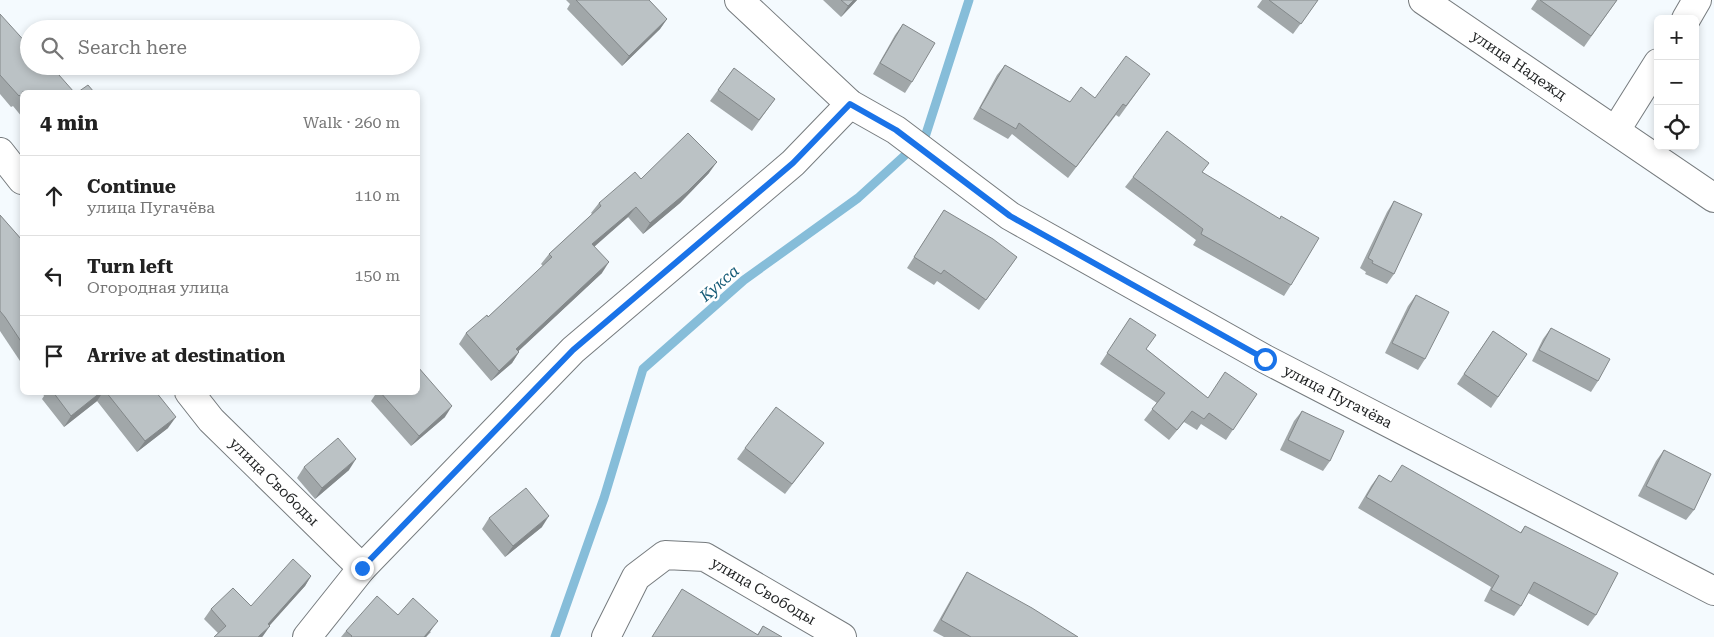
<!DOCTYPE html>
<meta charset="utf-8">
<style>
:root{--surface:#fff;--page:#f2f2f2;--text:#222;--muted:#767676;--line:#e0e0e0}
body{margin:0;font-family:"Roboto Serif",serif;background:var(--page);color:var(--text)}
.controls{position:absolute;right:15px;top:15px;display:grid;overflow:hidden;border-radius:8px;box-shadow:0 2px 8px #0003}
.controls button{width:45px;height:45px;display:grid;place-items:center;padding:0;border:0;border-bottom:1px solid var(--line);background:var(--surface);color:var(--text);font:25px sans-serif}
.stop{position:absolute;width:15px;height:15px;margin:-11px;border:4px solid #1a73e8;border-radius:50%;background:#fff}
.stop.end{background:#1a73e8;border-color:#fff;box-shadow:0 1px 5px #0008}
.list{margin:0;padding:0;list-style:none}
h2{display:flex;justify-content:space-between;align-items:center;height:65px;margin:0;padding:0 20px;font-size:21px}
h2 small{font-size:16px;font-weight:400;color:var(--muted)}
.list li{display:grid;grid-template-columns:32px 1fr auto;gap:15px;align-items:center;box-sizing:border-box;height:80px;padding:0 20px;border-top:1px solid var(--line)}
.list b{display:block;font-size:19px;white-space:nowrap}
.list p{margin:0;font-size:16px;white-space:nowrap;color:var(--muted)}
.list em{font-size:16px;font-style:normal;color:var(--muted)}
.icon{flex:none;width:28px;height:28px;fill:none;stroke:currentColor;stroke-width:2;stroke-linecap:round;stroke-linejoin:round}
.map{position:relative;flex:none;width:1714px;height:637px;overflow:hidden}
.search{position:absolute;background:var(--surface);box-shadow:0 2px 8px #0003;left:20px;top:20px;width:400px;height:55px;display:flex;align-items:center;gap:12px;box-sizing:border-box;padding:0 18px;border-radius:28px;color:var(--muted);font-size:19px}
.panel{position:absolute;background:var(--surface);box-shadow:0 2px 8px #0003;left:20px;top:90px;width:400px;height:305px;border-radius:8px}
.map>svg:first-child{display:block}
.lines{fill:none;stroke-linecap:round;stroke-linejoin:round}
.stream{stroke:#86bdd9;stroke-width:9}
.minor-casing{stroke:#767b7e;stroke-width:30}
.minor{stroke:#fff;stroke-width:28}
.wall{fill:#a1a7a9}
.shaded-wall{fill:#83888a}
.building{fill:#bbc2c5;stroke:#83888a}
.route{stroke:#1a73e8;stroke-width:6}
.labels{text-anchor:middle;stroke-width:5;stroke-linejoin:round;paint-order:stroke}
.street-label{font-size:15px;fill:#232526;stroke:#fff}
.water-label{font-size:16px;font-style:italic;fill:#145a76;stroke:#fff}
</style>
<div class="map">
<svg width="1714" height="637" viewBox="0 0 1714 637">
<rect width="100%" height="100%" fill="#f4fafe"/>
<g class="lines">
<path class="stream" d="M 555,637 L 604,498 L 643,369 L 744,280 L 858,198 L 925,137 L 969,0"/>
<g class="minor-casing">
<g id="minor">
<path id="s1" d="M 739,0 L 850,104 L 896,130 L 1010,216 L 1265,359 L 1714,591"/>
<path id="s2" d="M 1423,0 L 1714,198"/>
<path d="M 1686,19 L 1697,0"/>
<path d="M 1616,130 L 1658,63"/>
<path d="M 0,152 L 22,180"/>
<path id="s3" d="M 189,392 L 211,420 L 362,568"/>
<path d="M 307,637 L 362,568 L 573,350 L 793,163 L 850,104"/>
<path id="s4" d="M 606,637 L 636,577 L 665,555 L 705,557 L 842,637"/>
</g>
</g>
<use href="#minor" class="minor"/>
</g>
<g class="wall">
<path d="M 566,0 L 649,0 L 667,19 L 660,29 L 622,66 L 567,9 L 570,4 Z"/>
<path d="M 823,0 L 857,0 L 841,17 Z"/>
<path d="M 1262,0 L 1318,0 L 1293,34 L 1257,7 Z"/>
<path d="M 1537,0 L 1617,0 L 1584,47 L 1531,9 Z"/>
<path d="M 0,14 L 22,92 L 22,117 L 13,106 L 11,107 L 0,94 Z"/>
<path d="M 903,24 L 912,82 L 905,93 L 873,74 L 895,35 Z"/>
<path d="M 1005,65 L 1070,102 L 1095,98 L 1142,85 L 1119,117 L 1116,115 L 1068,178 L 1012,134 L 1008,139 L 973,119 L 997,75 Z"/>
<path d="M 734,68 L 775,99 L 752,131 L 710,101 Z"/>
<path d="M 1203,172 L 1291,285 L 1284,296 L 1193,245 L 1196,240 L 1125,187 L 1133,177 Z"/>
<path d="M 709,173 L 680,203 L 643,234 L 628,217 L 594,246 L 602,273 L 518,351 L 519,352 L 512,363 L 491,381 L 459,344 L 466,333 L 488,317 L 543,266 L 541,264 L 549,254 L 592,214 L 591,213 L 599,203 Z"/>
<path d="M 1394,201 L 1394,274 L 1387,284 L 1365,274 L 1366,272 L 1360,268 L 1387,212 Z"/>
<path d="M 944,210 L 1017,257 L 979,310 L 937,281 L 934,285 L 907,268 Z"/>
<path d="M 0,215 L 22,240 L 22,364 L 0,331 Z"/>
<path d="M 1416,295 L 1425,359 L 1418,370 L 1385,353 L 1408,306 Z"/>
<path d="M 1551,328 L 1598,381 L 1591,392 L 1532,361 L 1543,339 Z"/>
<path d="M 1123,329 L 1146,349 L 1208,398 L 1257,394 L 1226,440 L 1201,424 L 1197,430 L 1184,422 L 1169,440 L 1144,420 L 1157,403 L 1100,364 Z"/>
<path d="M 1493,331 L 1527,354 L 1491,408 L 1457,384 Z"/>
<path d="M 42,392 L 156,392 L 168,428 L 137,452 L 97,401 L 64,427 L 42,399 L 44,396 Z"/>
<path d="M 377,392 L 418,392 L 445,417 L 411,446 L 371,401 Z"/>
<path d="M 1302,411 L 1330,461 L 1323,471 L 1280,450 L 1294,421 Z"/>
<path d="M 824,443 L 785,494 L 737,459 L 745,448 Z"/>
<path d="M 1664,450 L 1694,510 L 1686,520 L 1638,496 L 1656,461 Z"/>
<path d="M 304,467 L 349,470 L 315,499 L 297,478 Z"/>
<path d="M 1379,475 L 1390,482 L 1520,533 L 1525,526 L 1596,615 L 1588,626 L 1528,593 L 1521,606 L 1514,616 L 1484,601 L 1491,587 L 1358,508 L 1371,486 Z"/>
<path d="M 489,518 L 542,527 L 505,557 L 482,529 Z"/>
<path d="M 967,572 L 1078,637 L 944,637 L 933,631 L 960,583 Z"/>
<path d="M 311,576 L 305,586 L 269,625 L 262,637 L 214,637 L 218,633 L 204,619 L 211,609 L 251,606 Z"/>
<path d="M 682,589 L 757,635 L 763,626 L 782,637 L 652,637 Z"/>
<path d="M 398,615 L 431,632 L 426,637 L 341,637 L 346,631 Z"/>
</g>
<g class="shaded-wall">
<path d="M 854,0 L 857,0 L 841,17 L 848,6 Z"/>
<path d="M 667,19 L 660,29 L 622,66 L 629,56 Z"/>
<path d="M 717,162 L 709,173 L 680,203 L 643,234 L 650,223 Z"/>
<path d="M 636,207 L 628,217 L 585,255 L 592,244 Z"/>
<path d="M 609,262 L 602,273 L 509,360 L 516,349 Z"/>
<path d="M 519,352 L 512,363 L 491,381 L 499,371 Z"/>
<path d="M 101,392 L 103,392 L 97,401 L 64,427 L 71,416 Z"/>
<path d="M 452,406 L 445,417 L 411,446 L 419,436 Z"/>
<path d="M 176,417 L 168,428 L 137,452 L 145,441 Z"/>
<path d="M 356,459 L 349,470 L 315,499 L 322,488 Z"/>
<path d="M 549,516 L 542,527 L 505,557 L 513,546 Z"/>
<path d="M 311,576 L 305,586 L 263,633 L 270,626 L 263,636 L 262,637 L 258,637 L 268,624 Z"/>
<path d="M 438,621 L 426,637 L 424,637 Z"/>
</g>
<g class="building">
<path d="M 576,0 L 649,0 L 667,19 L 629,56 Z"/>
<path d="M 841,0 L 854,0 L 848,6 Z"/>
<path d="M 1269,0 L 1318,0 L 1301,24 Z"/>
<path d="M 1540,0 L 1617,0 L 1591,36 Z"/>
<path d="M 0,14 L 29,46 L 29,66 L 51,66 L 74,92 L 22,92 L 22,98 L 20,95 L 19,96 L 0,75 Z"/>
<path d="M 903,24 L 935,43 L 912,82 L 880,63 Z"/>
<path d="M 1126,56 L 1150,74 L 1126,106 L 1123,104 L 1076,167 L 1019,123 L 1016,129 L 980,108 L 1005,65 L 1070,102 L 1081,87 L 1095,98 Z"/>
<path d="M 734,68 L 775,99 L 759,120 L 718,90 Z"/>
<path d="M 88,85 L 94,92 L 78,92 Z"/>
<path d="M 1167,131 L 1209,163 L 1202,172 L 1280,219 L 1281,216 L 1319,238 L 1291,285 L 1201,234 L 1203,229 L 1133,177 Z"/>
<path d="M 688,133 L 717,162 L 687,192 L 650,223 L 636,207 L 592,244 L 609,262 L 516,349 L 519,352 L 499,371 L 466,333 L 487,315 L 488,317 L 552,257 L 549,254 L 601,206 L 599,203 L 635,172 L 641,179 Z"/>
<path d="M 1394,201 L 1422,214 L 1394,274 L 1372,263 L 1373,261 L 1368,258 Z"/>
<path d="M 944,210 L 993,239 L 1017,257 L 986,300 L 944,270 L 941,274 L 914,257 Z"/>
<path d="M 0,215 L 22,240 L 22,277 L 21,278 L 22,280 L 22,343 L 5,317 L 0,311 Z"/>
<path d="M 1416,295 L 1449,312 L 1425,359 L 1392,343 Z"/>
<path d="M 1130,318 L 1156,335 L 1146,349 L 1208,398 L 1225,372 L 1257,394 L 1233,430 L 1209,413 L 1204,419 L 1192,411 L 1177,430 L 1152,409 L 1165,393 L 1107,353 Z"/>
<path d="M 1551,328 L 1610,359 L 1598,381 L 1539,350 Z"/>
<path d="M 1493,331 L 1527,354 L 1498,397 L 1464,374 Z"/>
<path d="M 418,367 L 452,406 L 419,436 L 380,392 L 418,392 Z"/>
<path d="M 53,392 L 101,392 L 71,416 Z"/>
<path d="M 106,392 L 156,392 L 176,417 L 145,441 Z"/>
<path d="M 776,407 L 824,443 L 792,484 L 745,448 Z"/>
<path d="M 1302,411 L 1344,431 L 1330,461 L 1288,440 Z"/>
<path d="M 338,438 L 356,459 L 322,488 L 304,467 Z"/>
<path d="M 1664,450 L 1711,474 L 1694,510 L 1646,486 Z"/>
<path d="M 1402,465 L 1521,533 L 1525,526 L 1618,573 L 1596,615 L 1534,582 L 1521,606 L 1491,590 L 1499,576 L 1366,497 L 1379,475 L 1391,482 Z"/>
<path d="M 526,488 L 549,516 L 513,546 L 489,518 Z"/>
<path d="M 293,559 L 311,576 L 268,624 L 270,626 L 258,637 L 214,637 L 226,626 L 211,609 L 233,588 L 251,606 Z"/>
<path d="M 967,572 L 1032,608 L 1078,637 L 971,637 L 941,620 Z"/>
<path d="M 682,589 L 758,635 L 763,626 L 782,637 L 652,637 Z"/>
<path d="M 377,596 L 398,615 L 413,598 L 438,621 L 424,637 L 351,637 L 352,636 L 346,631 Z"/>
</g>
<g class="lines">
<path class="route" d="M 362,568 L 573,350 L 793,163 L 850,104 L 896,130 L 1010,216 L 1265,359"/>
</g>
<g class="labels">
<g class="street-label">
<text dy="5" stroke="none"><textPath href="#s2" startOffset="116">улица Надежд</textPath></text>
<text dy="5" stroke="none"><textPath href="#s1" startOffset="722">улица Пугачёва</textPath></text>
<text dy="5" stroke="none"><textPath href="#s3" startOffset="124">улица Свободы</textPath></text>
<text dy="5" stroke="none"><textPath href="#s4" startOffset="211">улица Свободы</textPath></text>
</g>
<g class="water-label">
<text transform="translate(719 283) rotate(-41)" y="6">Кукса</text>
</g>
</g>
</svg>
<div class="controls">
<button>+</button>
<button>−</button>
<button><svg class="icon" aria-label="locate" viewBox="0 0 24 24"><circle cx="12" cy="12" r="6"/><path d="M12 2v4M12 18v4M2 12h4M18 12h4"/></svg></button>
</div>
<div class="stop" style="left:1265px;top:359px"></div>
<div class="stop end" style="left:362px;top:568px"></div>
<div class="search"><svg class="icon" aria-label="search" viewBox="0 0 24 24"><circle cx="10" cy="10" r="6"/><path d="M15 15l6 6"/></svg>Search here</div>
<section class="panel">
<h2>4 min<small>Walk · 260 m</small></h2>
<ul class="list">
<li><svg class="icon" aria-label="ahead" viewBox="0 0 24 24"><path d="M12 20V5M6 11l6-6 6 6"/></svg><div><b>Continue</b><p>улица Пугачёва</p></div><em>110 m</em></li>
<li><svg class="icon" aria-label="left" viewBox="0 0 24 24"><path d="M17 20v-9H6M10 6l-5 5 5 5"/></svg><div><b>Turn left</b><p>Огородная улица</p></div><em>150 m</em></li>
<li><svg class="icon" aria-label="arrive" viewBox="0 0 24 24"><path d="M6 21V4h12l-3 4 3 4H6"/></svg><div><b>Arrive at destination</b></div></li>
</ul>
</section>
</div>
